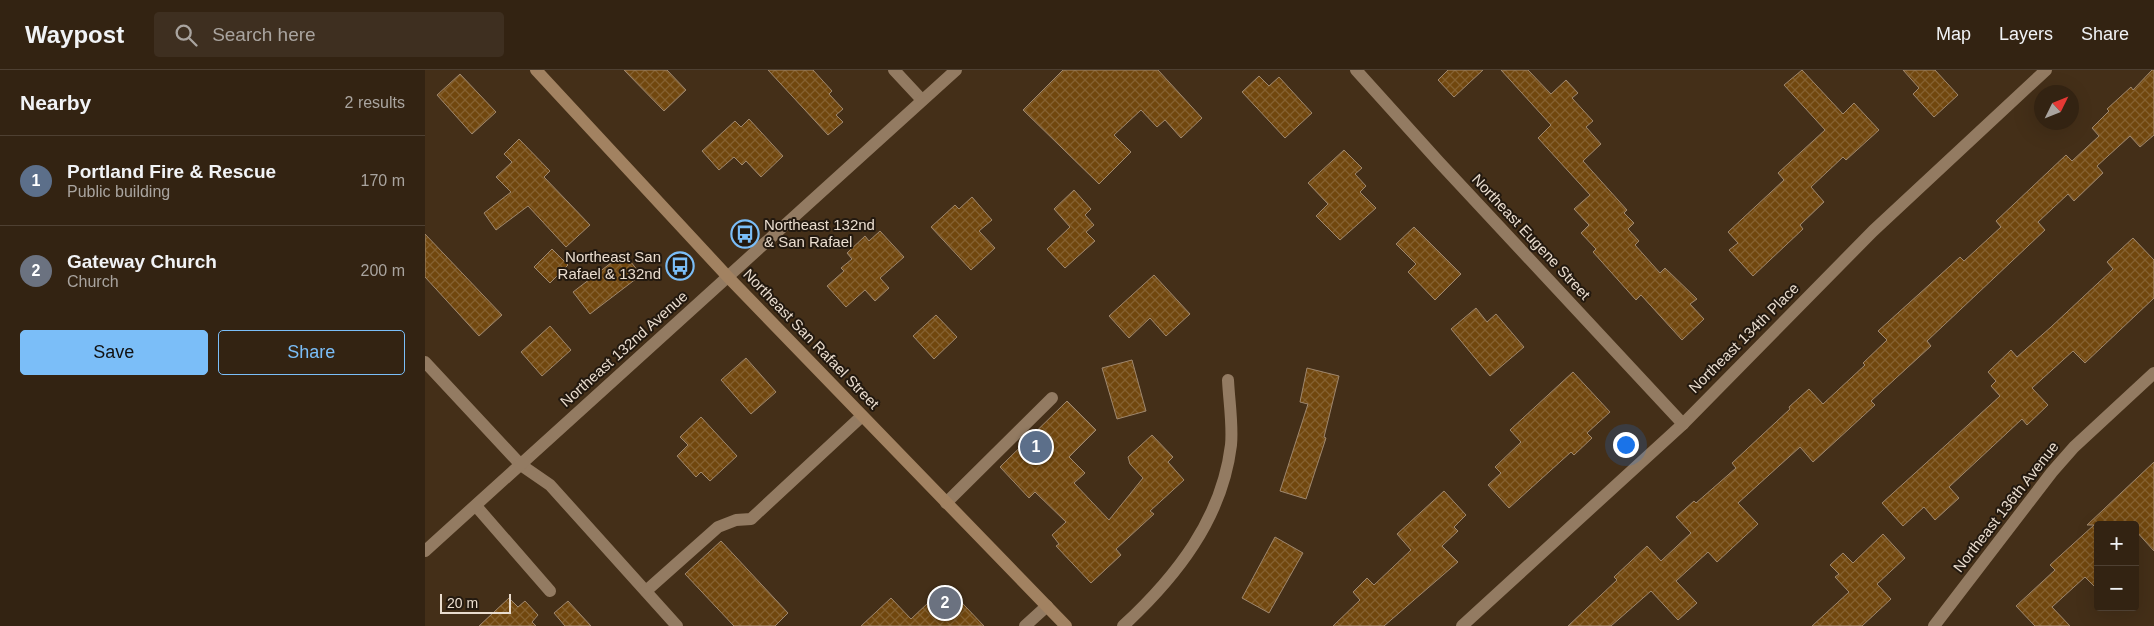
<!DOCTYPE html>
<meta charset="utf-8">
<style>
:root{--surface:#332312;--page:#3e2f20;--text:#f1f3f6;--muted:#a9a49f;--line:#4e4032;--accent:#7bbef8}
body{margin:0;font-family:Helvetica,sans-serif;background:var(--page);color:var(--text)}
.controls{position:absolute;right:15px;bottom:15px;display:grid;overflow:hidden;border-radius:5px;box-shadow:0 5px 20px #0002}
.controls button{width:45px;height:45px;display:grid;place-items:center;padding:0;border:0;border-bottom:1px solid var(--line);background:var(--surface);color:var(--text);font:25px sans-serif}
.compass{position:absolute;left:1609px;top:15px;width:45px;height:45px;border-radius:50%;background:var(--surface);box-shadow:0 5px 20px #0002;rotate:47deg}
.scale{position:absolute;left:15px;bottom:12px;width:71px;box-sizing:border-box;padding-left:5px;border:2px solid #eaddcf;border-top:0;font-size:14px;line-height:18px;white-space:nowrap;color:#eaddcf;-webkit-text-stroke:4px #23190f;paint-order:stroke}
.you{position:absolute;left:1200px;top:374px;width:18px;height:18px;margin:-12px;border:4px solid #fff;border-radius:50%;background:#1a73e8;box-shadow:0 0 0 8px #1a73e833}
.badge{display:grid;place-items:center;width:32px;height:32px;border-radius:50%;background:var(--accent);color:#fff;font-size:16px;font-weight:700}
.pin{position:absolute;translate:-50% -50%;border:2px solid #fff;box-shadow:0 1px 5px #0006}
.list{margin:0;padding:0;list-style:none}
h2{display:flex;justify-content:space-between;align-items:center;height:65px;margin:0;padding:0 20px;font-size:21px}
h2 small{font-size:16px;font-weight:400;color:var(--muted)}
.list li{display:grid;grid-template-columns:32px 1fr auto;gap:15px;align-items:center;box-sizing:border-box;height:90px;padding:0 20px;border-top:1px solid var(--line)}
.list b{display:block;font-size:19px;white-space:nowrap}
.list p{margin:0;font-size:16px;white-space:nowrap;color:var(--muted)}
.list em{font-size:16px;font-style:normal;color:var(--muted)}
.actions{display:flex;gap:10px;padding:15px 20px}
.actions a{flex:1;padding:11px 0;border:1px solid var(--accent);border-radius:5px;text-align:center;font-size:18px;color:var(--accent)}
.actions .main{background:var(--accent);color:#111}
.icon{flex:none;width:28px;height:28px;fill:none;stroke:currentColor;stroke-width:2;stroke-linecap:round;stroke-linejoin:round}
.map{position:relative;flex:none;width:1729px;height:556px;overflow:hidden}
header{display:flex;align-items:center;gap:30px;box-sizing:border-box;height:70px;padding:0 25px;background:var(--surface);border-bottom:1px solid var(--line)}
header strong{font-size:24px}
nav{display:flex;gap:28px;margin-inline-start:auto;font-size:18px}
.search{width:350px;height:45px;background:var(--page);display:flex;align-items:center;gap:12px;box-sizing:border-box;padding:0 18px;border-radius:5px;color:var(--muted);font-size:19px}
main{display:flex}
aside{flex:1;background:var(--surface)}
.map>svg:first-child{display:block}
.building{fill:url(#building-cross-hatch);stroke:#9f876d}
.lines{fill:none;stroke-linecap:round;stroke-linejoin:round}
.lane{stroke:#937b62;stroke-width:12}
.street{stroke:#937b62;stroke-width:12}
.secondary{stroke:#a28261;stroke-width:12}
.labels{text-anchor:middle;stroke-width:4;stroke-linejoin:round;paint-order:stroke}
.poi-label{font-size:15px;fill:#eaddcf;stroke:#23190f;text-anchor:start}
.street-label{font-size:15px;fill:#eaddcf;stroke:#23190f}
</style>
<header>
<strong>Waypost</strong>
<div class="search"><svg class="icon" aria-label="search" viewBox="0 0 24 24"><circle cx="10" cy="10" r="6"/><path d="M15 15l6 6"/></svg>Search here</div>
<nav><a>Map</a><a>Layers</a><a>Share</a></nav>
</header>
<main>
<aside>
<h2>Nearby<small>2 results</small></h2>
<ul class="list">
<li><span class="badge" style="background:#5c6f8a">1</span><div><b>Portland Fire &amp; Rescue</b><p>Public building</p></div><em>170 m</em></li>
<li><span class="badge" style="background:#6b7280">2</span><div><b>Gateway Church</b><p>Church</p></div><em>200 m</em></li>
</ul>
<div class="actions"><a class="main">Save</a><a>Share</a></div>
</aside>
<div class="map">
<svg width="1729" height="556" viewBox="0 0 1729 556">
<defs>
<pattern id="building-cross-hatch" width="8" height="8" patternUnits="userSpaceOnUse" patternTransform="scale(1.25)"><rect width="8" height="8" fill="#71470e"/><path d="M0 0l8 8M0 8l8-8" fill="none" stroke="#856130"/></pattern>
</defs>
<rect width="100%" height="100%" fill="#442f18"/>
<g class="building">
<path d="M 199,0 L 242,0 L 261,20 L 239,41 Z"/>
<path d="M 343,0 L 388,0 L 407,21 L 404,24 L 418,39 L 411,45 L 418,52 L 403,65 Z"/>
<path d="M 638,0 L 733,0 L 777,48 L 756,68 L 740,50 L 732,57 L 716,40 L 689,65 L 706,82 L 674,114 L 598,40 Z"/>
<path d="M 1023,0 L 1058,0 L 1029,27 L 1013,10 Z"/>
<path d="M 1076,0 L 1103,0 L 1126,24 L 1141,10 L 1153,23 L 1147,28 L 1168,51 L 1161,57 L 1176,74 L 1158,91 L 1202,140 L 1199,143 L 1209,153 L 1203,159 L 1214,171 L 1210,175 L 1235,203 L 1240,198 L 1272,229 L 1265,234 L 1279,249 L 1257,270 L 1216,225 L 1211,230 L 1168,182 L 1171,179 L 1156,163 L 1164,155 L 1149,139 L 1165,125 L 1113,68 L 1126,55 Z"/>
<path d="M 1377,0 L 1418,44 L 1429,33 L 1454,60 L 1421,90 L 1418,87 L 1386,117 L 1399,132 L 1375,155 L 1378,159 L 1328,206 L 1304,180 L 1313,173 L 1303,162 L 1359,110 L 1353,103 L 1400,60 L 1359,15 Z"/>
<path d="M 1478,0 L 1510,0 L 1533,25 L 1509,47 L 1488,24 L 1494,18 Z"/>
<path d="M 1727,0 L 1729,0 L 1729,65 L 1715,77 L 1705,66 L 1672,96 L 1678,103 L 1649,131 L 1643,124 L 1613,152 L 1620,160 L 1502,271 L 1506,276 L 1446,331 L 1450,335 L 1388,392 L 1375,377 L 1313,433 L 1333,454 L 1292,492 L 1283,482 L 1251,511 L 1272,533 L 1253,550 L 1226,521 L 1186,556 L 1143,556 L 1192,510 L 1189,507 L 1222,476 L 1236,491 L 1266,463 L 1251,447 L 1269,431 L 1271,433 L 1311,398 L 1307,393 L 1365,339 L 1364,337 L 1384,319 L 1398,334 L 1440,295 L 1438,293 L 1462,270 L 1453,261 L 1535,187 L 1539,191 L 1576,157 L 1571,151 L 1641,85 L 1647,91 L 1674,66 L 1667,58 L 1684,41 L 1682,39 L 1706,17 L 1708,20 Z"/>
<path d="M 35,4 L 71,42 L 47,64 L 12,25 Z"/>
<path d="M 834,6 L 844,16 L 854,7 L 887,43 L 860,68 L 817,22 Z"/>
<path d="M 324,49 L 358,86 L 336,107 L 321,91 L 317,95 L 309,87 L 294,100 L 277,81 L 310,51 L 316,57 Z"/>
<path d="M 94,69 L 125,101 L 119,107 L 165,155 L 141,177 L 103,136 L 71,160 L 59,143 L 86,122 L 71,107 L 87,92 L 79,84 Z"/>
<path d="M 919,80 L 937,98 L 930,104 L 941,116 L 935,122 L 951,138 L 915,170 L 891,146 L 903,134 L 883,113 Z"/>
<path d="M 649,120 L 666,139 L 660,145 L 669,155 L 661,162 L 670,171 L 640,198 L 622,179 L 645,157 L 629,139 Z"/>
<path d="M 547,127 L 567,150 L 554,161 L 570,178 L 546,200 L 506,157 L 530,135 L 534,139 Z"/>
<path d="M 989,157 L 1036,204 L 1010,230 L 983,202 L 991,194 L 971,174 Z"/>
<path d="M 455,161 L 479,187 L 455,208 L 464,218 L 450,231 L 440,220 L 421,237 L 402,216 L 419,201 L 416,198 L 427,189 L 422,183 L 440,166 L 444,171 Z"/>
<path d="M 0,164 L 77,245 L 54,266 L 0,207 Z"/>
<path d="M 1708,168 L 1729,190 L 1729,228 L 1660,293 L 1648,281 L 1607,318 L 1623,335 L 1602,355 L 1597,349 L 1524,417 L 1534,428 L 1510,450 L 1499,437 L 1478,456 L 1457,433 L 1575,326 L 1566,316 L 1571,311 L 1563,302 L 1586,280 L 1592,287 L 1626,257 L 1688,199 L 1682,192 Z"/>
<path d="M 127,179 L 143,195 L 125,213 L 109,197 Z"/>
<path d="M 199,183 L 216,205 L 165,244 L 148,222 Z"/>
<path d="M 729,205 L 765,244 L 741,266 L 725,248 L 704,268 L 684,246 Z"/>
<path d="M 1051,238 L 1062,252 L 1071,244 L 1099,277 L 1065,306 L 1026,259 Z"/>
<path d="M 511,245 L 532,267 L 509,289 L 488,266 Z"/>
<path d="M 125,256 L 146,280 L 117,306 L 96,282 Z"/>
<path d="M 321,288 L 351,322 L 326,344 L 296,310 Z"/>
<path d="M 707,290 L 721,341 L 692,349 L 677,298 Z"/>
<path d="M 882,298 L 914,306 L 899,367 L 901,368 L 881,429 L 855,421 L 883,334 L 875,332 Z"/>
<path d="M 1148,302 L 1185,342 L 1162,363 L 1167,368 L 1149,385 L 1146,382 L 1084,438 L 1063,415 L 1076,403 L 1070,397 L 1096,372 L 1085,360 Z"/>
<path d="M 642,331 L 671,360 L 644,387 L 660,403 L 649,413 L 684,450 L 718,408 L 705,394 L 703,387 L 727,365 L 748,387 L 743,392 L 759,410 L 725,441 L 729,444 L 691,479 L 696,485 L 666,513 L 631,476 L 634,474 L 627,465 L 641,452 L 610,422 L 604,428 L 575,397 Z"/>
<path d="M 276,347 L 312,386 L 285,411 L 276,402 L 271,407 L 252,386 L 263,375 L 255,367 Z"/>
<path d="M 1729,392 L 1729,481 L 1710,460 L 1710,455 L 1673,455 L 1673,520 L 1660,507 L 1627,537 L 1645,556 L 1610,556 L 1591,536 L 1630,500 L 1625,495 L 1669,455 L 1662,455 Z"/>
<path d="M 1019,421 L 1041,445 L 1029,457 L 1033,461 L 1017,476 L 1033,492 L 959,556 L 908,556 L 935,530 L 928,522 L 942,508 L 949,515 L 986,480 L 972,464 Z"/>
<path d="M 1458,464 L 1480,488 L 1452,514 L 1466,529 L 1437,556 L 1387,556 L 1424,522 L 1410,507 L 1414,504 L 1405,495 L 1418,483 L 1428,493 Z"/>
<path d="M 850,467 L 878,483 L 844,543 L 817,528 Z"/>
<path d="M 296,471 L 363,543 L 350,556 L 309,556 L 260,504 Z"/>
<path d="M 521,516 L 559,556 L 436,556 L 466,528 L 486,549 Z"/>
<path d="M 84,528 L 93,537 L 100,531 L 113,545 L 107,552 L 111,556 L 54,556 Z"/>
<path d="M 143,531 L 166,556 L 140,556 L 129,543 Z"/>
</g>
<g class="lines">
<g class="lane">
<path d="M 96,395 L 125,415 L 252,556"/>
<path d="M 521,433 L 627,328"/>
<path d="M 51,436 L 125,521"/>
<path d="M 221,521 L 293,457 L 311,450 L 326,449 L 437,346"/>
<path d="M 600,556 L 622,536"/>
</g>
<g class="street">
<path d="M 469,0 L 497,30"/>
<path d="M 931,0 L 1014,92 L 1258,354"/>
<path d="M 0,292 L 96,395"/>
<path d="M 0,481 L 531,0"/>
<path d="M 698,556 C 751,507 797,449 806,375 C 808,355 804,331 803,310"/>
<path d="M 1037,556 L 1258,354 L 1448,161 L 1621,0"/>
<path d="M 1509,556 L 1627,402 L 1649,377 L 1729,303"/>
</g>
<path class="secondary" d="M 111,0 L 303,207 L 641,556"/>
</g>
<defs>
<g id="bus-ring" transform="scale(1.4375)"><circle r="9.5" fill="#23190f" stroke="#7bbef8" stroke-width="1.5"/><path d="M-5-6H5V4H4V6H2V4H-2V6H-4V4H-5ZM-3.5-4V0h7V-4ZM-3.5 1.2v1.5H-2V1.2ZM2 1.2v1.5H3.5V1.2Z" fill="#7bbef8"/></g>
</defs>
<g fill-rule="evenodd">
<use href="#bus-ring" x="320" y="164"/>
<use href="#bus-ring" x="255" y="196"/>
</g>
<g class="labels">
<g class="poi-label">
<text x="339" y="160">Northeast 132nd<tspan x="339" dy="17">&amp; San Rafael</tspan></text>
<text x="236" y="192" text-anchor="end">Northeast San<tspan x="236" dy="17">Rafael &amp; 132nd</tspan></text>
</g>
<g class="street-label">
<text transform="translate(1106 167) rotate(47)" y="5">Northeast Eugene Street</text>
<text transform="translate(1319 268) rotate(-45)" y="5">Northeast 134th Place</text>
<text transform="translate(386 269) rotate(46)" y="5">Northeast San Rafael Street</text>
<text transform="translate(199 279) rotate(-42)" y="5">Northeast 132nd Avenue</text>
<text transform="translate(1581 437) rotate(-52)" y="5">Northeast 136th Avenue</text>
</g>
</g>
</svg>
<div class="controls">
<button>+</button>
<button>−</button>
</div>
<svg class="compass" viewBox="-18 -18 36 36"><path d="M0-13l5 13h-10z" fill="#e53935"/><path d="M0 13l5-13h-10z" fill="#a9a49f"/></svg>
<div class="scale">20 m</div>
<div class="you"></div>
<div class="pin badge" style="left:611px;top:377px;background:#5c6f8a">1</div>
<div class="pin badge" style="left:520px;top:533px;background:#6b7280">2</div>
</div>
</main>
